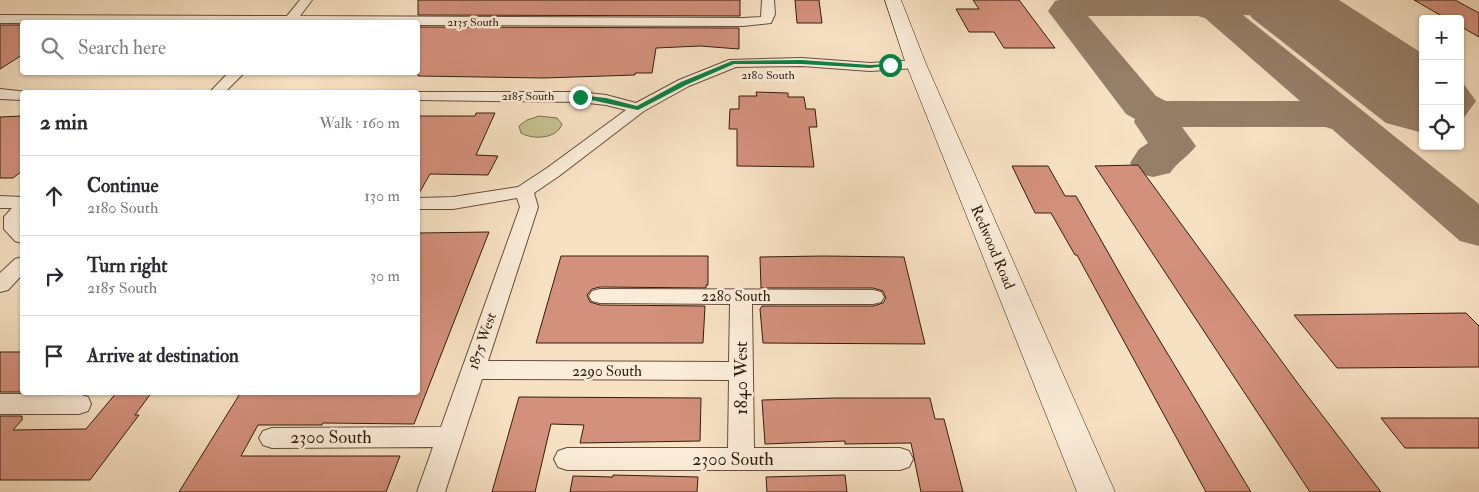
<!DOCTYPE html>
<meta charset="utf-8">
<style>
:root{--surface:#fff;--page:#f2f2f3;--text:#2b2b33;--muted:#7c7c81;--line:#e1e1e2}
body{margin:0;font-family:"IM FELL Double Pica",serif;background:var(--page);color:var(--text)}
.controls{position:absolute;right:15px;top:15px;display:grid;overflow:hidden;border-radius:5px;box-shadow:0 1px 4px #0004}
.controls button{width:45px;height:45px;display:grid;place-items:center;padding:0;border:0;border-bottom:1px solid var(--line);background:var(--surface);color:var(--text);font:25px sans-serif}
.stop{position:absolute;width:15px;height:15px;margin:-11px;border:4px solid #0b8043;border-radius:50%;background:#fff}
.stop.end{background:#0b8043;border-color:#fff;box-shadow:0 1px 5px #0008}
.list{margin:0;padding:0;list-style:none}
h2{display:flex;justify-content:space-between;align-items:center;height:65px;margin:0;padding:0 20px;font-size:21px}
h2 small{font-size:16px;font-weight:400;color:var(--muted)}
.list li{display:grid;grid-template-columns:32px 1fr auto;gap:15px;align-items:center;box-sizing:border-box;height:80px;padding:0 20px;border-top:1px solid var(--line)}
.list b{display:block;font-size:19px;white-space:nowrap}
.list p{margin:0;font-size:16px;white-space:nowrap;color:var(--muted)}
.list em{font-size:16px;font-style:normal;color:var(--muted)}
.icon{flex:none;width:28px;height:28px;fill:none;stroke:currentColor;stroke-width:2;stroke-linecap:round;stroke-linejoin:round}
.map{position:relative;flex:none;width:1479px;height:492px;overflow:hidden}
.search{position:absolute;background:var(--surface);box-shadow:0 1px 4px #0004;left:20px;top:20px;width:400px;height:55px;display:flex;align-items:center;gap:12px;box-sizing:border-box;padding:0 18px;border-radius:5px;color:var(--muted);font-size:19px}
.panel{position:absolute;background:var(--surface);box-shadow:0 1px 4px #0004;left:20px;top:90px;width:400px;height:305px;border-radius:5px}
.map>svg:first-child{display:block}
.green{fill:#c4c18f;stroke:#7c6f4e}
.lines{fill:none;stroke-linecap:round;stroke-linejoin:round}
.taxiway{fill:#967f68;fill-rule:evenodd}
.runway{fill:#967f68;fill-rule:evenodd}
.building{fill:#d3907c;stroke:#341d0d}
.street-casing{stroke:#654e3a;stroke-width:2}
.secondary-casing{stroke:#341d0d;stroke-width:1}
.street{fill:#faecd8;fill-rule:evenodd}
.secondary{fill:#faecd8;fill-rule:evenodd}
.route{fill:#0b8043}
.labels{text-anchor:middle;stroke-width:5;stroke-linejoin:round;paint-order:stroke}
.far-street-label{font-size:12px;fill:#341d0d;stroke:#faecd8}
.street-label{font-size:15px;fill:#341d0d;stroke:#faecd8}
.near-street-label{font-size:18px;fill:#341d0d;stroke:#faecd8}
</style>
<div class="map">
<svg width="1479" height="492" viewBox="0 0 1479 492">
<rect width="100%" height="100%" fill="#f7e1c3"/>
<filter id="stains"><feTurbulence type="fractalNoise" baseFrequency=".004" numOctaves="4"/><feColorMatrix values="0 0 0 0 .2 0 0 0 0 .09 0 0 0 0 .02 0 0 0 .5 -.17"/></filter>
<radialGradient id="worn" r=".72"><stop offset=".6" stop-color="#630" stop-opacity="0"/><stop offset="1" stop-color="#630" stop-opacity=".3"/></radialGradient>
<path class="green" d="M 539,116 L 557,118 L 562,124 C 557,139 533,140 521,133 L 519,126 L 527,120 Z"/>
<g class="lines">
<path class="taxiway" d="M 1059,0 L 1292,0 L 1317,9 L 1322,16 L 1317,23 L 1305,26 L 1274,16 L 1243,15 L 1479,204 L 1479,246 L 1460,241 L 1332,129 L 1325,127 L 1182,127 L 1196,146 C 1188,157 1177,162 1170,173 L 1153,177 L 1136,173 L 1130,163 L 1139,149 L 1148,143 L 1134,122 L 1135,119 L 1126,114 L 1048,11 L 1055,1 ZM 1088,16 L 1198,16 L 1205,18 L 1300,101 L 1166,101 L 1156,96 Z"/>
<g class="runway">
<path d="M 1240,0 L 1339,0 L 1423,54 L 1423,133 L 1386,123 L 1252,18 Z"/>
<path d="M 1460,79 L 1476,101 L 1460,123 Z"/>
</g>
</g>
<g class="building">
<path d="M 418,0 L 740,0 L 740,16 L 418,15 Z"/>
<path d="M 795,0 L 819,0 L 822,23 L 797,23 Z"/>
<path d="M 973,0 L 1019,0 L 1055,48 L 1004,48 L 994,32 L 969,32 L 956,9 L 979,9 Z"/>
<path d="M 1414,0 L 1455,0 L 1479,13 L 1479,37 L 1460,26 L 1460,19 L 1447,19 Z"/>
<path d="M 0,25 L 22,25 L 22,55 L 0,69 Z"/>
<path d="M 418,27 L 739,28 L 739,49 L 700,46 L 656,48 L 652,73 L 635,73 L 635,75 L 543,78 L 418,76 Z"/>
<path d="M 756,92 L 788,93 L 788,97 L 804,97 L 806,109 L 815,109 L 817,127 L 809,127 L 814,167 L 737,166 L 737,129 L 729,129 L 730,109 L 739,109 L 739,96 L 757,96 Z"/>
<path d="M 476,113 L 495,113 L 476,155 L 498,156 L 488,175 L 430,174 L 418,195 L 418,116 L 475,116 Z"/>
<path d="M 22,116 L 22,171 L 13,178 L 0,178 L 0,117 Z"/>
<path d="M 1138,165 L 1299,385 L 1381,492 L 1310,492 L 1095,166 Z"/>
<path d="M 1012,166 L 1048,166 L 1065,196 L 1076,196 L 1131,293 L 1251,492 L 1206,492 L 1077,255 L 1075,255 L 1051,213 L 1035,213 Z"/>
<path d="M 489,232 L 414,424 L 323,423 L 322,425 L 258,425 L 241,456 L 400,456 L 386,492 L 179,492 L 241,392 L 418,392 L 418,233 Z"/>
<path d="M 561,256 L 708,256 L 708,285 L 706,285 L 706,288 L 600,287 L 592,289 L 587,295 L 590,302 L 600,305 L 705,306 L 703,343 L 536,343 Z"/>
<path d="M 823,256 L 904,257 L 925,344 L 763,343 L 760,309 L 762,306 L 873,306 L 883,303 L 886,298 L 883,291 L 873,288 L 761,288 L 760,257 Z"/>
<path d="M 1466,313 L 1479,326 L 1479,367 L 1337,368 L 1294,315 Z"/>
<rect x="0" y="352" width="22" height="40"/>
<path d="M 117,392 L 152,392 L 135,415 L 139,415 L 90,480 L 0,480 L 0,416 L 22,416 L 22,420 L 13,430 L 86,429 Z"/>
<path d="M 519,397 L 701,398 L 700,441 L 580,443 L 584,425 L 551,424 L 535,492 L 492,492 Z"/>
<path d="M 835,398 L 930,398 L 935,419 L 944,419 L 963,492 L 921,492 L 911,443 L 845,444 L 845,441 L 765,444 L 762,400 Z"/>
<path d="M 1381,418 L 1479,418 L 1479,448 L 1405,448 Z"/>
<path d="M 613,475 L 698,477 L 697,492 L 570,492 L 573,476 L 613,477 Z"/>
<path d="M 845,475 L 847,492 L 767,492 L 766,477 Z"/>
</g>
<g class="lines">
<g class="street-casing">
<g id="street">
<path d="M 300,0 L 312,0 L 300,16 L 743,18 L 761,17 L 762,0 L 774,0 L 775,14 L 771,23 L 743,26 L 418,25 L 418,22 L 0,23 L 0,15 L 287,16 Z"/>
<path d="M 802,58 L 870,63 L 916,60 L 921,61 L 923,64 L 921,67 L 916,68 L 870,71 L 802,66 L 736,67 L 689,86 L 644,111 L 559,176 L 534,193 L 538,207 L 488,361 L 729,362 L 730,304 L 600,303 L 592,301 L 589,296 L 592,291 L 600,289 L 873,290 L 881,292 L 884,297 L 881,302 L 873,304 L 752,304 L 754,448 L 900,448 L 909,451 L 913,459 L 909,467 L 900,470 L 567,470 L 558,467 L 554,459 L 558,451 L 567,448 L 728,448 L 729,380 L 482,379 L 445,492 L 417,492 L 433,447 L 272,448 L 263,445 L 259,438 L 263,431 L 272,428 L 441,427 L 520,207 L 517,198 L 453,209 L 418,209 L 418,198 L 453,197 L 518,187 L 547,168 L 626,110 L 606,105 L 580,102 L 418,100 L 418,92 L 413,92 L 580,92 L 606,95 L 636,103 L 679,80 L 729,60 Z"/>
<path d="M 229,72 L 245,72 L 225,92 L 210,92 Z"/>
<path d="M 0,89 L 28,92 L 22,92 L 22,100 L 0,99 Z"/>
<path d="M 0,196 L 22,197 L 22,243 L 15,241 L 4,229 L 4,217 L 12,208 L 0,208 Z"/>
<path d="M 22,257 L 22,275 L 8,290 L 0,292 L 0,273 L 15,259 Z"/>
<path d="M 0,394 L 79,394 L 88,397 L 91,404 L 88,411 L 79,414 L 0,414 Z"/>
</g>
</g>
<g class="secondary-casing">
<path id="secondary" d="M 885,0 L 901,0 L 926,64 L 1115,492 L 1077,492 L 906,64 Z"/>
</g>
<use href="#street" class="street"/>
<use href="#secondary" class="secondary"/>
</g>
<path class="route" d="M 802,60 L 870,65 L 890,64 L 893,65 L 870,68 L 802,64 L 734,64 L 686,85 L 638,110 L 577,97 L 580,95 L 606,98 L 637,106 L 681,82 L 732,61 Z"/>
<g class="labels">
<g class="far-street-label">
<text x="473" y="26">2135 South</text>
<text x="768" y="79">2180 South</text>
<text x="528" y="100">2185 South</text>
</g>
<g class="street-label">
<text transform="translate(993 247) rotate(67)" y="5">Redwood Road</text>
<text x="736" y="301">2280 South</text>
<text transform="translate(482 341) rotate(-71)" y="5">1875 West</text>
<text x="607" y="376">2290 South</text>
</g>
<g class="near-street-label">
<text transform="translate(741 378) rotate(-90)" y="6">1840 West</text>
<text x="331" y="443">2300 South</text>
<text x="733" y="465">2300 South</text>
</g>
</g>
<rect width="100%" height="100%" filter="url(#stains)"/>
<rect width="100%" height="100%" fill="url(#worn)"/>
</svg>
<div class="controls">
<button>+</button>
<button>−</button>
<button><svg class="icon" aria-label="locate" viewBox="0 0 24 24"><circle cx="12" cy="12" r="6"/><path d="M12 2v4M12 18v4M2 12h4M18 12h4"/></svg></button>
</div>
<div class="stop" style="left:890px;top:65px"></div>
<div class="stop end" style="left:580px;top:97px"></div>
<div class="search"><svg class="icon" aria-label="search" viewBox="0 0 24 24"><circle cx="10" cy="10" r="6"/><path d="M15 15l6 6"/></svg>Search here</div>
<section class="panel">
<h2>2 min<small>Walk · 160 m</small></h2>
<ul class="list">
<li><svg class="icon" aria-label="ahead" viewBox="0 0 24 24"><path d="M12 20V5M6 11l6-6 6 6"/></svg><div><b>Continue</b><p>2180 South</p></div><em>130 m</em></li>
<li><svg class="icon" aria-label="right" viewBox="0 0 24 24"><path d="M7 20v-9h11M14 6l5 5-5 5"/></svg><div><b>Turn right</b><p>2185 South</p></div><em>30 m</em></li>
<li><svg class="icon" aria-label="arrive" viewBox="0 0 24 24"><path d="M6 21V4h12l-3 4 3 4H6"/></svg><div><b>Arrive at destination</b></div></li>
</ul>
</section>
</div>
